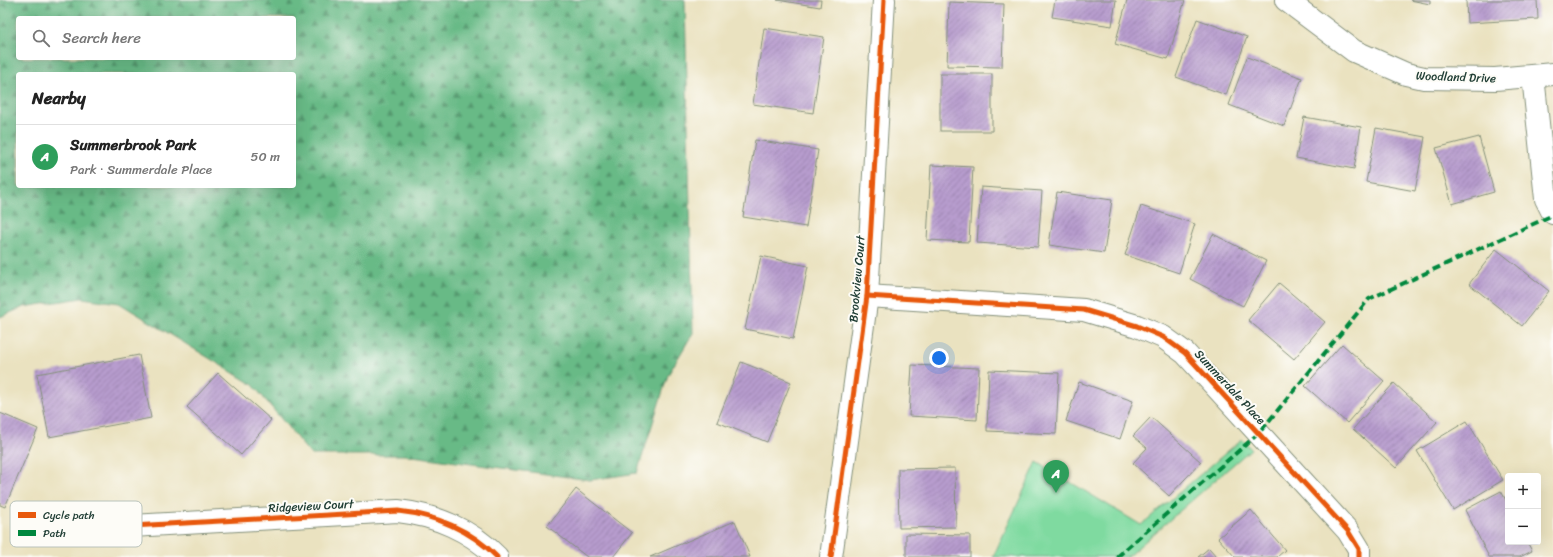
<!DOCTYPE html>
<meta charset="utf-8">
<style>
:root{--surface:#fff;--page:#f2f2f2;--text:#222;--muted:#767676;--line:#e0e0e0;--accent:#d93025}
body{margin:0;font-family:Sriracha,sans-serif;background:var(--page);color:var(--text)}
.controls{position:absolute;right:12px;bottom:12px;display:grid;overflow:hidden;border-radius:4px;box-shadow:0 4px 16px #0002}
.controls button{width:36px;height:36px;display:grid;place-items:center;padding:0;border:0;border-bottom:1px solid var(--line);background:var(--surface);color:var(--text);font:20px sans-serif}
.you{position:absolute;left:939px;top:358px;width:14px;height:14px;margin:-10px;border:3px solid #fff;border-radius:50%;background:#1a73e8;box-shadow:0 0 0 6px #1a73e833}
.badge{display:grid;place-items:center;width:26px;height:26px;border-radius:50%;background:var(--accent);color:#fff;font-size:13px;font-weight:700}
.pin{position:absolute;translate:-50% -33px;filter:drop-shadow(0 1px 2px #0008)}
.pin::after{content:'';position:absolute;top:21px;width:14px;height:12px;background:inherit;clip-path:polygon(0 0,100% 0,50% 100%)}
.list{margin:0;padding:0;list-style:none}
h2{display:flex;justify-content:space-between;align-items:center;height:52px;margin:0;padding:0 16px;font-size:17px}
h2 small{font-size:13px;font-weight:400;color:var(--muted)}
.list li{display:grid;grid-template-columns:26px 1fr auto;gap:12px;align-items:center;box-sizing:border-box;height:64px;padding:0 16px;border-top:1px solid var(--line)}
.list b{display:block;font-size:15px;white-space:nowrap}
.list p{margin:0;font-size:13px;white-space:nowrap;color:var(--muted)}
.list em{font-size:13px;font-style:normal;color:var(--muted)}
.icon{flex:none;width:22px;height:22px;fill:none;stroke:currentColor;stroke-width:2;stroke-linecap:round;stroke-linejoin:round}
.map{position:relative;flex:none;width:1553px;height:557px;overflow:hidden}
.search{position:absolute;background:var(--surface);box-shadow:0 4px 16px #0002;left:16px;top:16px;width:280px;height:44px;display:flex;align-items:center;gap:10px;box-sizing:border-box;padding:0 14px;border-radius:4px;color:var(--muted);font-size:15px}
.panel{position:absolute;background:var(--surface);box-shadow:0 4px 16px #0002;left:16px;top:72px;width:280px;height:116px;border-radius:4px}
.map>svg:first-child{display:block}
.forest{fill:url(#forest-firs);stroke:#437c5d;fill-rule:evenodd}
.green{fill:#7fdaa0;stroke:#4f8c6a}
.building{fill:url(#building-hatch)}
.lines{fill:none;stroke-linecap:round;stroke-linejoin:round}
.minor-casing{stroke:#84907a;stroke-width:24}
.minor{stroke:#fff;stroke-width:22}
.quiet{stroke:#00873e;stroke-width:4;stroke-dasharray:8 4;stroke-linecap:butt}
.cycleway-casing{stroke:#fdfcf7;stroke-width:8}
.cycleway{stroke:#e8590c;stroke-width:5}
.labels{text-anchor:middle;stroke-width:4;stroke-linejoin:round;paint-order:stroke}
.street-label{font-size:12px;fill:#1f3d34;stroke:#fdfcf7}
.key{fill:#fdfcf7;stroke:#bac3bc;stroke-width:1}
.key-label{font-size:11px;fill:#1f3d34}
</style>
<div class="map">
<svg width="1553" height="557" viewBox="0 0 1553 557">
<defs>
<pattern id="forest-firs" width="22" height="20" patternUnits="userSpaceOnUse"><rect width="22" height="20" fill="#67ba86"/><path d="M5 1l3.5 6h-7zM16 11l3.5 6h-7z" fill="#54986e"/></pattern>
<pattern id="building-hatch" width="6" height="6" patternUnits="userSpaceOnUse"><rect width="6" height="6" fill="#b79cce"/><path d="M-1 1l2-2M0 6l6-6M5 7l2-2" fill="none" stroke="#9480a8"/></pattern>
</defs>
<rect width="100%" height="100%" fill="#fdfcf7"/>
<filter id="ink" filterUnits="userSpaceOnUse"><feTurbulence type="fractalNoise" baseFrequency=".025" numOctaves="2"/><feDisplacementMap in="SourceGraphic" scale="8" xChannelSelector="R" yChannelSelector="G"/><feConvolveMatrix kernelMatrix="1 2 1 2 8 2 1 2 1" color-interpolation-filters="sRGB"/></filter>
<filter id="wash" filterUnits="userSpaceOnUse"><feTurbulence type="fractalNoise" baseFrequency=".012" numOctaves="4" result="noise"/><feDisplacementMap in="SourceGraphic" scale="16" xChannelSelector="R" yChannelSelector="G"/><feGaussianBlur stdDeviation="0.9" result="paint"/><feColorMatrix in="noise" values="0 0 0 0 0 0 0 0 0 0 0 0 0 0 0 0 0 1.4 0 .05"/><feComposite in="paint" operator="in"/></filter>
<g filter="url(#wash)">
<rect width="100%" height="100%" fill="#eae2c0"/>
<path class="forest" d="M 0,0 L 685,0 L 693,333 L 668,375 L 637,473 L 590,480 L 405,455 L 311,455 L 253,385 L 119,303 L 82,298 L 24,307 L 0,317 ZM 18,18 L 294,18 L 294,58 L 18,58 ZM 18,74 L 294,74 L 294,186 L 18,186 Z"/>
<path class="green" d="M 1242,439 L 1251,449 L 1127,557 L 993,557 L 1037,462 L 1141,525 Z"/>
<g id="blocks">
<g class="building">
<path d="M 777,0 L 821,0 L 820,7 Z"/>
<path d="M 1055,0 L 1116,0 L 1112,26 L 1052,17 Z"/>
<path d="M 1127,0 L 1185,0 L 1168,59 L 1115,44 Z"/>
<path d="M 1410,0 L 1430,0 L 1430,4 Z"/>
<path d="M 1466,0 L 1537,0 L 1538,19 L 1467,23 Z"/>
<path d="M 949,2 L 1004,4 L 1002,67 L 947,66 Z"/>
<path d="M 1197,19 L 1247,37 L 1226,95 L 1176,77 Z"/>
<path d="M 764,28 L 824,37 L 813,113 L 753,104 Z"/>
<path d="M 1247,57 L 1302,78 L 1284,126 L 1229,105 Z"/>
<rect x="940" y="74" width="52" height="57"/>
<path d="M 1304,117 L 1361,127 L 1354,169 L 1296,158 Z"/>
<path d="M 1376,128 L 1425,137 L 1415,191 L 1366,182 Z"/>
<path d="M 1479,137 L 1494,192 L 1452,204 L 1436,148 Z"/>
<path d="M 755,140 L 818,150 L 806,227 L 743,217 Z"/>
<path d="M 931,165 L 973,167 L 969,242 L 927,240 Z"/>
<path d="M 981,187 L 1042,191 L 1038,247 L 977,243 Z"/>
<path d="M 1057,192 L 1112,200 L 1104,253 L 1049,245 Z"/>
<path d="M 1141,206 L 1195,224 L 1179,273 L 1125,255 Z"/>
<path d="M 1213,234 L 1266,261 L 1243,306 L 1190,279 Z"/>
<path d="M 1496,249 L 1549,291 L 1522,326 L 1469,284 Z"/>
<path d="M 761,256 L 808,266 L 793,339 L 745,329 Z"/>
<path d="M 1279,283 L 1325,322 L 1294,359 L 1248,320 Z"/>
<path d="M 1342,344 L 1384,381 L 1347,423 L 1305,386 Z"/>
<path d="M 139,355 L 151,418 L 49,437 L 37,374 Z"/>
<path d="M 741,362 L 791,382 L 767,442 L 717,422 Z"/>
<path d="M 912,365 L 979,368 L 977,420 L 909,416 Z"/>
<path d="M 989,370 L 1059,373 L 1056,434 L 987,431 Z"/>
<path d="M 218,373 L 271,420 L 241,455 L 187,407 Z"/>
<path d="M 1079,382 L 1133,401 L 1120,439 L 1066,421 Z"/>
<path d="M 1394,383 L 1437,422 L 1396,468 L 1353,429 Z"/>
<path d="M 0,413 L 38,429 L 5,507 L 0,505 Z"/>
<path d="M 1151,417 L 1201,462 L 1169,496 L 1133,463 L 1147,448 L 1133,436 Z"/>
<path d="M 1467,421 L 1503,480 L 1453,510 L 1417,451 Z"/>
<path d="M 955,468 L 956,527 L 899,528 L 898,469 Z"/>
<path d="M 576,489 L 632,533 L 613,557 L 587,557 L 547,526 Z"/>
<path d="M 1501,491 L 1508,504 L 1508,542 L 1527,542 L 1532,551 L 1520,557 L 1489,557 L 1465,510 Z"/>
<path d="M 1251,510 L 1285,550 L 1277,557 L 1235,557 L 1218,538 Z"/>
<path d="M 735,521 L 750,557 L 650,557 Z"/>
<path d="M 906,534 L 970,535 L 970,557 L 906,557 Z"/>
<path d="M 1209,548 L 1217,557 L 1198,557 Z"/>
</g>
</g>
</g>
<g filter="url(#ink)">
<use href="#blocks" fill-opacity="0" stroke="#84907a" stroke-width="1"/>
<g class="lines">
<g class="minor-casing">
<g id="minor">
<path d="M 1286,0 L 1354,51 L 1406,74 L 1424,78 L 1495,79 L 1553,74"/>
<path d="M 1533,76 L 1546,199 L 1553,213"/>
<path d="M 867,296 L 1084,310 L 1137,326 L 1163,337 L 1185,353 L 1348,531 L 1359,549 L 1359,557"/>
<path d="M 114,527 L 398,511 C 435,515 471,530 497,557"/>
<path d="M 831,557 L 867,296 L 884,0"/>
</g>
</g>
<use href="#minor" class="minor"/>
<path class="quiet" d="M 1117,557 L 1259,433 L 1369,299 L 1553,215"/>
<g class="cycleway-casing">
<g id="cycleway">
<path d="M 867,296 L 1084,310 L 1137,326 L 1163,337 L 1185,353 L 1348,531 L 1359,549 L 1359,557"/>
<path d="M 114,527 L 398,511 C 435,515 471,530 497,557"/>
<path d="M 831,557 L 867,296 L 884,0"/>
</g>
</g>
<use href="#cycleway" class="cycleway"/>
</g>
</g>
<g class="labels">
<g class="street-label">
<text transform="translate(1456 77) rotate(2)" y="4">Woodland Drive</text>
<text transform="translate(857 279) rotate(-85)" y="4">Brookview Court</text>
<text transform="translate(1230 387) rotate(47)" y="4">Summerdale Place</text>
<text transform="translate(311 506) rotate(-3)" y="4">Ridgeview Court</text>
</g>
</g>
<rect x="10" y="501" width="132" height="46" rx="6" class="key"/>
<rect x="18" y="512" width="18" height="6" fill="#e8590c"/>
<rect x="18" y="530" width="18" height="6" fill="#00873e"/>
<g class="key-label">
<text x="43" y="519">Cycle path</text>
<text x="43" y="537">Path</text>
</g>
</svg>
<div class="controls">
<button>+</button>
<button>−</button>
</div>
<div class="you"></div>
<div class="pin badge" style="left:1056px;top:493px;background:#2e9e5b">A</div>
<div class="search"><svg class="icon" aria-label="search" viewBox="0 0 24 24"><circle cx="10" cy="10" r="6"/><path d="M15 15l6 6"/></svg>Search here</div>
<section class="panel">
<h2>Nearby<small></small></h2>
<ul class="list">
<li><span class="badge" style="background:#2e9e5b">A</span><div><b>Summerbrook Park</b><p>Park · Summerdale Place</p></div><em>50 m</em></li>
</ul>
</section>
</div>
